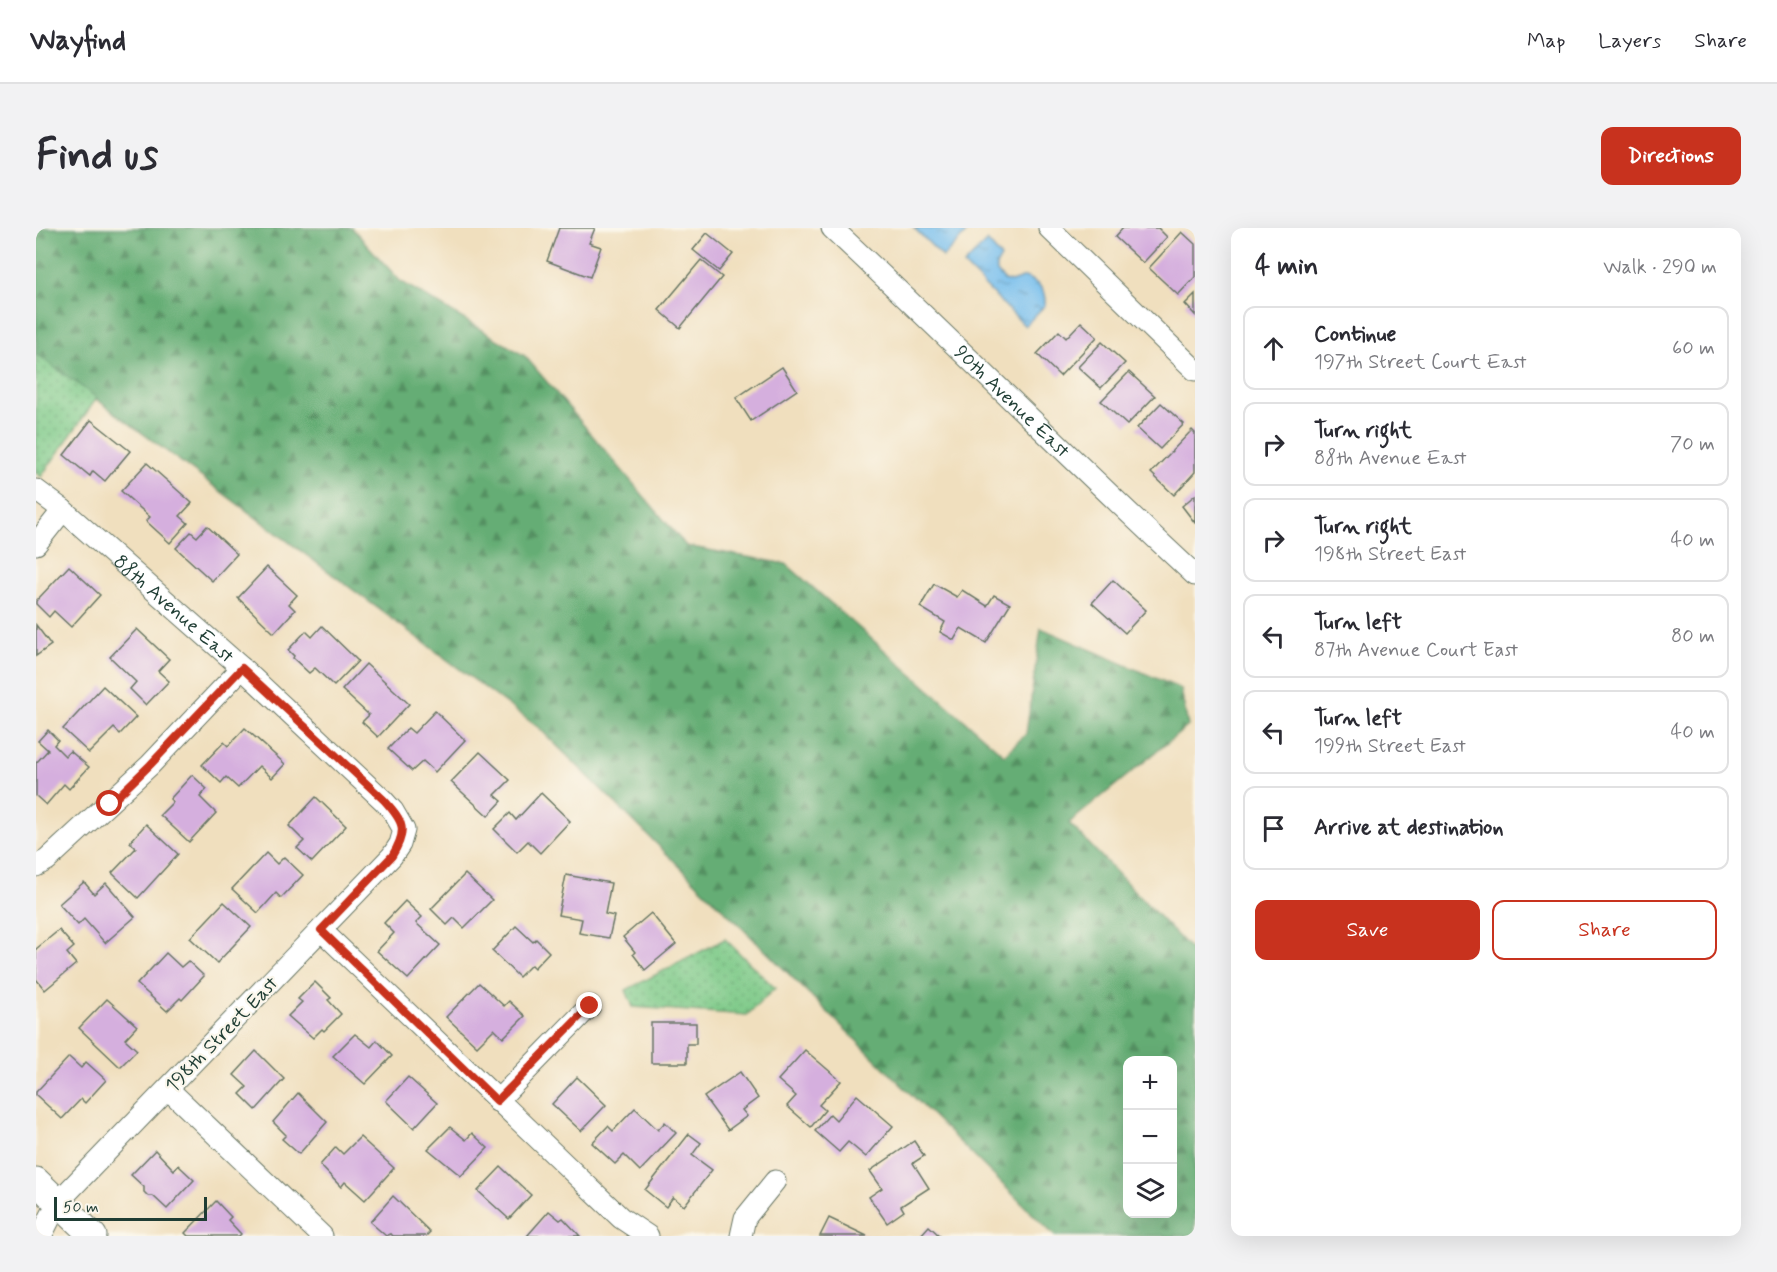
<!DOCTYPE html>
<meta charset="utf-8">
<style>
:root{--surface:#fff;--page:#f2f2f3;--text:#2b2b33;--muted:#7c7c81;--line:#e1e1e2;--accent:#c8321e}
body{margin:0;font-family:Mynerve,sans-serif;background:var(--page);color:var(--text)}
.controls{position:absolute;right:18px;bottom:18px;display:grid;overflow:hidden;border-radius:12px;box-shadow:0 6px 24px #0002}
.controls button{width:54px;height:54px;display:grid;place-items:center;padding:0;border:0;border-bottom:2px solid var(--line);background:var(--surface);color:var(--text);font:30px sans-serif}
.scale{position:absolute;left:18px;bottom:15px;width:153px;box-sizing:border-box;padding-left:6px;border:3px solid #1f3d34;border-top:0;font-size:16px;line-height:21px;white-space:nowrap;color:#1f3d34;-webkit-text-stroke:4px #fbf7ec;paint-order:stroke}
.stop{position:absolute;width:18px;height:18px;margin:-14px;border:4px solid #c8321e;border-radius:50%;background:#fff}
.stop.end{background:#c8321e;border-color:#fff;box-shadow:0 2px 6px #0008}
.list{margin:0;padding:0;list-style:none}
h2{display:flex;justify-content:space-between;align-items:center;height:78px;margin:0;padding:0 24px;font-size:26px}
h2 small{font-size:20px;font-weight:400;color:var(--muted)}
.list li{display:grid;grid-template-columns:39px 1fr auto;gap:18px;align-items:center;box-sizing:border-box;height:84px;margin:0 12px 12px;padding:0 12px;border:2px solid var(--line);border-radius:12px}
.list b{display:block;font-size:22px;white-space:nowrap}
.list p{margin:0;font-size:20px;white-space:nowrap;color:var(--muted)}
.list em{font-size:20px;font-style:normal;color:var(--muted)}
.actions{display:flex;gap:12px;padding:18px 24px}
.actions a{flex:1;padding:14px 0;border:2px solid var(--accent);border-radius:12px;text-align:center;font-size:21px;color:var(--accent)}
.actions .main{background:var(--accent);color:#fff}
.icon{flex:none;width:33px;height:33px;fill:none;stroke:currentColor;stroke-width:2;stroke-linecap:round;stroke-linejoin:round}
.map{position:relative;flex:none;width:1159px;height:1008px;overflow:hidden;border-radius:12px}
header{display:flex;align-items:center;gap:36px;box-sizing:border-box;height:84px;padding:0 30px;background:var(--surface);border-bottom:2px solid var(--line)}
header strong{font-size:28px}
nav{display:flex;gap:33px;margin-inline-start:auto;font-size:21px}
.intro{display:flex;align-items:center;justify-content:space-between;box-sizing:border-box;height:144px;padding:0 36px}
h1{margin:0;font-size:42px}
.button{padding:15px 27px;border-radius:12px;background:var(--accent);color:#fff;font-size:21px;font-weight:700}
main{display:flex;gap:36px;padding:0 36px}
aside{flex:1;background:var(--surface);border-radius:12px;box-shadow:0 6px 24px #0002}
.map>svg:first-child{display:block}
.forest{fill:url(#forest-firs);stroke:#427554;stroke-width:1.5;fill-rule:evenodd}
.park{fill:url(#park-dots);stroke:#4e835e;stroke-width:1.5}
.water{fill:url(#water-ripples);stroke:#4a7d90;stroke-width:1.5}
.building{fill:#d5afde}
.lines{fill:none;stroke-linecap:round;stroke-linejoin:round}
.minor-casing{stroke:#687664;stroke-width:23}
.tertiary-casing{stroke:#687664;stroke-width:29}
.minor{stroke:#fff;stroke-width:21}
.tertiary{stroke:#fff;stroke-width:27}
.route{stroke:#c8321e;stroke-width:8}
.labels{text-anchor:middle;stroke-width:4.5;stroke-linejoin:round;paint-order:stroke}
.street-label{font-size:20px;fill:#1f3d34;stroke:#fbf7ec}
</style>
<header>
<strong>Wayfind</strong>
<nav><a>Map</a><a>Layers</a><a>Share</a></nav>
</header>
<div class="intro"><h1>Find us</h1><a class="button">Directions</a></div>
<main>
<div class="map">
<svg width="1159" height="1008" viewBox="0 0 1159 1008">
<defs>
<pattern id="forest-firs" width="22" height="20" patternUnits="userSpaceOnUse" patternTransform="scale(1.5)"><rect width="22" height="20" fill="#65ad74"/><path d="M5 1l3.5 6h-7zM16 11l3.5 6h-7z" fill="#538e60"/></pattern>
<pattern id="park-dots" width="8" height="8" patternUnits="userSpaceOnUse" patternTransform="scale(1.5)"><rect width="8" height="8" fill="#7cc987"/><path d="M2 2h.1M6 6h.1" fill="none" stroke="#65a46f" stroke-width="1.8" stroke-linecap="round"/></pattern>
<pattern id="water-ripples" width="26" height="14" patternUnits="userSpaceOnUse" patternTransform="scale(1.5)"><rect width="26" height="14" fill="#75bded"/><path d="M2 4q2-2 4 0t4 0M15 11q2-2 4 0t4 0" fill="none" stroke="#5f9bc1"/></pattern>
</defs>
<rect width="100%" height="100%" fill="#fbf7ec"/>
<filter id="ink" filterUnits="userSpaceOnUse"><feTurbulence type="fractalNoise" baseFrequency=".0167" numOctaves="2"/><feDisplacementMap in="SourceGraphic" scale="12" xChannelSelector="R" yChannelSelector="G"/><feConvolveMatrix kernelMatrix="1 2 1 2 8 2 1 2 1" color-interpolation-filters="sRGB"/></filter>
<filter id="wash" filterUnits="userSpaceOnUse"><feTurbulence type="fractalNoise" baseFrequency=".008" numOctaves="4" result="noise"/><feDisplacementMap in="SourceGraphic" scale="24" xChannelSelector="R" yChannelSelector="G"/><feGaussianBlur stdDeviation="1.35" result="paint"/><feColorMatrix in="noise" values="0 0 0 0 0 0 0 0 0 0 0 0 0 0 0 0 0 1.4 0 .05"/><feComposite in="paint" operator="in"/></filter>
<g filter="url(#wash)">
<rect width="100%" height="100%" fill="#f0dfbe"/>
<path class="forest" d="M 0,0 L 316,0 L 364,53 L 489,128 L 650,318 L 750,336 L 968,527 L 990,506 L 1005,400 L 1145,461 L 1152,498 L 1033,595 L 1159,726 L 1159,1008 L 1019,1008 L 503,500 L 0,126 ZM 1092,832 L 1136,832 L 1136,986 L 1092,986 Z"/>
<g class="park">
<path d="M 0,126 L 61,170 L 5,249 L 0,245 Z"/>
<path d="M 689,711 L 739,760 L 711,787 L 597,779 L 590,762 Z"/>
</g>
<g class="water">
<path d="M 878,0 L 935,0 L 907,29 Z"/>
<path d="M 951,13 L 965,29 L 960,38 L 961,44 L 968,52 L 975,54 L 989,49 C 1003,55 1010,61 1009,77 L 989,98 L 928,37 Z"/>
</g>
<g id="blocks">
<g class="building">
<path d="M 523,0 L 559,0 L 553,15 L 565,19 L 554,49 L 511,33 Z"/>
<path d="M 1087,0 L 1122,0 L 1131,9 L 1107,35 L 1079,9 Z"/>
<path d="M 1146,4 L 1159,16 L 1159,49 L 1142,67 L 1113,40 Z"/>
<path d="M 671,5 L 697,26 L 683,43 L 657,22 Z"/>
<path d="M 665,32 L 686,49 L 644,100 L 623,82 Z"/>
<path d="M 1159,66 L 1159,87 L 1149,76 Z"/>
<path d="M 1045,94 L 1061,109 L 1024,148 L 1001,126 L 1023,103 L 1030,110 Z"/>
<path d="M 1066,114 L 1089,135 L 1065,160 L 1042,139 Z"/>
<path d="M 746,139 L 761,162 L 715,193 L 700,170 Z"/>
<path d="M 1093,144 L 1119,168 L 1091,197 L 1065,173 Z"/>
<path d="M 1125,175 L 1148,196 L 1124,221 L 1101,200 Z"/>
<path d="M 55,192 L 94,223 L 69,253 L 57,243 L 54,248 L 28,227 Z"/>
<path d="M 1156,202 L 1159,205 L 1159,244 L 1138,267 L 1115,245 Z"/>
<path d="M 111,235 L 156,275 L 144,288 L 152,295 L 134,315 L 110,293 L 114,289 L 85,263 Z"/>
<path d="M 1159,267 L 1159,295 L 1146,278 Z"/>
<path d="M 171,298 L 201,326 L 176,353 L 140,320 L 155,304 L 161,309 Z"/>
<path d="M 33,338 L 64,367 L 35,399 L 18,383 L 13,389 L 0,376 L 0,373 Z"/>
<path d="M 231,339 L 261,367 L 253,376 L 259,382 L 238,405 L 202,370 Z"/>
<path d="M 1077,352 L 1110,382 L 1089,405 L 1056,375 Z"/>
<path d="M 898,356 L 921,369 L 926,362 L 951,378 L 958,367 L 974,376 L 950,415 L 925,400 L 918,412 L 904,404 L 909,394 L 884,379 Z"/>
<path d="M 0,397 L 15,417 L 0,428 Z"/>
<path d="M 286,398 L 322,433 L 298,458 L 279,440 L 273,445 L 257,430 L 258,428 L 252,422 L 270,403 L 276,409 Z"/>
<path d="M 101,401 L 133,431 L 122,443 L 133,453 L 110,477 L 94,461 L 100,454 L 74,429 Z"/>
<path d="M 330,436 L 373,476 L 342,509 L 326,494 L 333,487 L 306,462 Z"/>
<path d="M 67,458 L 100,489 L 84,506 L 78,500 L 53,525 L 27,501 Z"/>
<path d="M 399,483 L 429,512 L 399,544 L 387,533 L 376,543 L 352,521 L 372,500 L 378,505 Z"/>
<path d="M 209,500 L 249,536 L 236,550 L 223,538 L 202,560 L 190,549 L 185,555 L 166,537 L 188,514 L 192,518 Z"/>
<path d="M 12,502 L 22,512 L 18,517 L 29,528 L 34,523 L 53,539 L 33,561 L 28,556 L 10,577 L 0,568 L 0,535 L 12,522 L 2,513 Z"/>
<path d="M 444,524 L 474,552 L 459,567 L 466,573 L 452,588 L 415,554 Z"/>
<path d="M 156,547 L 171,561 L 164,569 L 180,585 L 153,614 L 124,587 L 137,574 L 134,571 Z"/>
<path d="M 505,565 L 534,593 L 504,625 L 492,613 L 481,624 L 458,601 L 474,585 L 480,592 Z"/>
<path d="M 280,569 L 310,598 L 276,634 L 261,620 L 268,613 L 253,598 Z"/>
<path d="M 110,596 L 142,626 L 102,670 L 76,645 L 100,620 L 94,614 Z"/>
<path d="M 230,625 L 241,636 L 248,629 L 267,647 L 245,670 L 240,665 L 222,685 L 196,661 Z"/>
<path d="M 429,646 L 456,672 L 428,700 L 418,690 L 411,697 L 395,681 Z"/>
<path d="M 530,647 L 575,655 L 569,686 L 578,688 L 573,710 L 543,705 L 546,691 L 522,687 Z"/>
<path d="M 48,654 L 58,666 L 70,655 L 99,689 L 69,715 L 48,691 L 42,697 L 23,676 Z"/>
<path d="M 369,673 L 386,689 L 380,695 L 404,717 L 372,751 L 341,723 L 358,705 L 348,695 Z"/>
<path d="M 188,674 L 215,699 L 181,735 L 154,710 Z"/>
<path d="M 615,685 L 640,716 L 609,742 L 597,726 L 599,724 L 587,709 Z"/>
<path d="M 480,698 L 497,714 L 500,711 L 513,724 L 498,740 L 495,737 L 483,749 L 456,723 Z"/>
<path d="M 23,702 L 38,719 L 31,725 L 40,736 L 9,762 L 0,751 L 0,721 Z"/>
<path d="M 130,725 L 145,739 L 152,733 L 168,748 L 146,772 L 144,770 L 131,783 L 101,756 Z"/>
<path d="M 279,754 L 295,770 L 292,772 L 305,786 L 288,803 L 286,801 L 277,810 L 252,788 L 266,774 L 262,771 Z"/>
<path d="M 443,755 L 468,778 L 473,773 L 489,788 L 467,810 L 458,801 L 441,818 L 410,789 Z"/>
<path d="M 71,771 L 101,798 L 89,811 L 101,822 L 84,839 L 43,800 Z"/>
<path d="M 615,795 L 660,795 L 660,816 L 651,816 L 651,835 L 615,835 Z"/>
<path d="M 319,806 L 335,819 L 341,812 L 356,828 L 329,856 L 297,828 Z"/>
<path d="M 769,822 L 805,853 L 783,877 L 789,882 L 775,899 L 751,878 L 760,868 L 742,852 Z"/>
<path d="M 220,823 L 248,851 L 220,882 L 204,866 L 211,859 L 198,847 Z"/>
<path d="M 33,829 L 45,840 L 50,834 L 70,852 L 49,875 L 45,871 L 26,891 L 0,867 L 0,864 Z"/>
<path d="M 704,844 L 722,870 L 706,882 L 711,888 L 692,902 L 668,869 Z"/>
<path d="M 372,849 L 401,875 L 378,900 L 350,873 Z"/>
<path d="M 541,849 L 570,877 L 545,903 L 516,876 Z"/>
<path d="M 262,865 L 291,894 L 263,926 L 246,911 L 250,907 L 237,894 Z"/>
<path d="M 821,867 L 857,898 L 830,929 L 812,914 L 803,924 L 779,903 L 794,886 L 800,892 Z"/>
<path d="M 599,880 L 622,902 L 629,894 L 640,905 L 604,943 L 588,927 L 579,936 L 556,915 L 572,898 L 577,903 Z"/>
<path d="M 414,899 L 430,912 L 436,905 L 452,920 L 425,948 L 392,921 Z"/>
<path d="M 653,906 L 665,915 L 656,927 L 676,942 L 648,978 L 637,969 L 630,979 L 609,962 Z"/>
<path d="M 324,909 L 358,940 L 329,972 L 309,954 L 305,959 L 284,937 L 300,919 L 307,926 Z"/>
<path d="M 878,913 L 888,928 L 877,935 L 893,960 L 865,978 L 868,983 L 851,995 L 833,969 L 846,960 L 834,943 Z"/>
<path d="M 119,922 L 138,942 L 142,937 L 158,952 L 131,981 L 117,968 L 112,968 L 108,964 L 108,959 L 95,947 Z"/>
<path d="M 465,939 L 495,967 L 473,991 L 442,963 Z"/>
<path d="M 357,968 L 394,1004 L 390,1008 L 357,1008 L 355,1006 L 350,1008 L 334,994 Z"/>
<path d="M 180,973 L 195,989 L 192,992 L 205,1006 L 203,1008 L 152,1008 L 149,1005 Z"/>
<path d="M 513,983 L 524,992 L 527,990 L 544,1008 L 491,1008 Z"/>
<path d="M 793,990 L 831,1008 L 784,1008 Z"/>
<path d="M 893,998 L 904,1008 L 884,1008 Z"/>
</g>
</g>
</g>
<g filter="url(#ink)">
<use href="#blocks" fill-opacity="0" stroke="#687664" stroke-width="1.5"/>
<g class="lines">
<g class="minor-casing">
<g id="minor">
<path id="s1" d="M 796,0 C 918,114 1036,233 1159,347"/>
<path d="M 1013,0 L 1159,142"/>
<path id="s2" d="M 0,262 L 27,282 L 206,440 L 347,572 L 357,583 L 368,602 L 364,616 L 356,628 L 22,974 L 5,1008"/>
<path d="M 0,316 L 27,282"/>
<path d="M 0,638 L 11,632 L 114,537 L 206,440"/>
<path d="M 285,702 L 564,970 L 585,990 L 612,1008"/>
<path d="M 132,861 L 286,1008"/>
<path d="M 461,873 L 554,778"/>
<path d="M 705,1008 L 709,990 L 739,953"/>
</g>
</g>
<g class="tertiary-casing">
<path id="tertiary" d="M 0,953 L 57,1008"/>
</g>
<use href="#minor" class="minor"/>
<use href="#tertiary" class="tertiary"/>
</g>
</g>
<g class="lines" filter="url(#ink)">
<path class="route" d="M 74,576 L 114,537 L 206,440 L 348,572 C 368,594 372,602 356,628 L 285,702 L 461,873 L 554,778"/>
</g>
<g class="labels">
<g class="street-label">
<text dy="7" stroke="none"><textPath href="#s1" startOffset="250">90th Avenue East</textPath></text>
<text dy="7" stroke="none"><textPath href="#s2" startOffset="182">88th Avenue East</textPath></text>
<text transform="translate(185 806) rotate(-46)" y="7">198th Street East</text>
</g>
</g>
</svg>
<div class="controls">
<button>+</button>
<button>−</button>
<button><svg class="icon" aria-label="layers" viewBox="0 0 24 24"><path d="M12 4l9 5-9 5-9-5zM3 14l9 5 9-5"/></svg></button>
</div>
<div class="scale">50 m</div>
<div class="stop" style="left:74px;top:576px"></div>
<div class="stop end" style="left:554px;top:778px"></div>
</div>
<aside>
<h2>4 min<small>Walk · 290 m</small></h2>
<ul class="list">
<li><svg class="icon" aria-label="ahead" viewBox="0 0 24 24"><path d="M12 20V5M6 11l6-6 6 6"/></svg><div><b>Continue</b><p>197th Street Court East</p></div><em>60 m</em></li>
<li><svg class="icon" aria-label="right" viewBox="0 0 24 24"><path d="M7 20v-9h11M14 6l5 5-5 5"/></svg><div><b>Turn right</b><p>88th Avenue East</p></div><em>70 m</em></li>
<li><svg class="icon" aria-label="right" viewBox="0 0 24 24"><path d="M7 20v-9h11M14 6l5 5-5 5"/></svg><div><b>Turn right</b><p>198th Street East</p></div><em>40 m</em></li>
<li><svg class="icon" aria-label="left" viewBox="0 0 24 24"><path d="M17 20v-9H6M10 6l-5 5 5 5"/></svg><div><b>Turn left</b><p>87th Avenue Court East</p></div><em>80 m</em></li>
<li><svg class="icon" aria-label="left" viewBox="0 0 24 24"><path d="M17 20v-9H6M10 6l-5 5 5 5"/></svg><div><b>Turn left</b><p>199th Street East</p></div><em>40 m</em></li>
<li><svg class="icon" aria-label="arrive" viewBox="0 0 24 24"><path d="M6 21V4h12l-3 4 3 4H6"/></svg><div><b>Arrive at destination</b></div></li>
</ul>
<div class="actions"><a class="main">Save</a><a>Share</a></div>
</aside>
</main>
